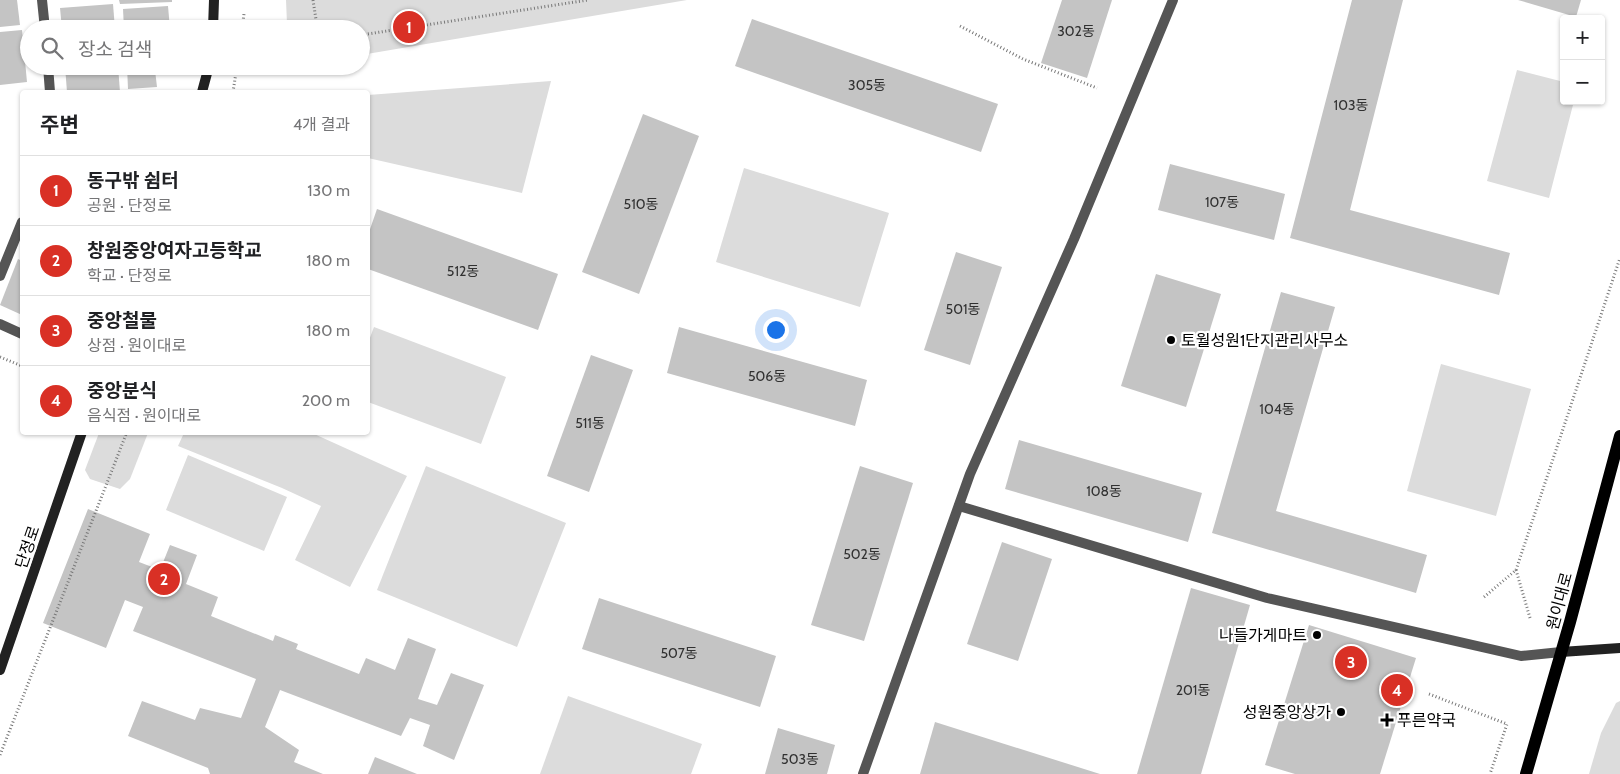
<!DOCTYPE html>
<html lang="ko">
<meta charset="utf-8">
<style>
:root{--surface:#fff;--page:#f6f6f6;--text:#202124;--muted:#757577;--line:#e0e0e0;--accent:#d93025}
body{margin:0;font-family:Cabin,"Noto Sans KR",sans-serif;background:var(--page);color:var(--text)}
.controls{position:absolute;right:15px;top:15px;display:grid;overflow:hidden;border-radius:5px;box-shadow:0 1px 4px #0004}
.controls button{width:45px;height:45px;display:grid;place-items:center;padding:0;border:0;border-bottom:1px solid var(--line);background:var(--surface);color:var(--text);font:25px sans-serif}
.you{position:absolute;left:775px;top:329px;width:18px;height:18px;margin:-12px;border:4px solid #fff;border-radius:50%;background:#1a73e8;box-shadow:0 0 0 8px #1a73e833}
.badge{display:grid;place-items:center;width:32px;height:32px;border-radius:50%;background:var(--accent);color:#fff;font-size:16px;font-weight:700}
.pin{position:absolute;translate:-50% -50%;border:2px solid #fff;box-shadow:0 1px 5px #0006}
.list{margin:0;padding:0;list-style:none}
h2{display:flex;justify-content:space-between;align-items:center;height:65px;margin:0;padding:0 20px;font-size:21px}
h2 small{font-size:16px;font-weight:400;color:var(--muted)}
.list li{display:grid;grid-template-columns:32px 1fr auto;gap:15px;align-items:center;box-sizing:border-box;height:70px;padding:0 20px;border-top:1px solid var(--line)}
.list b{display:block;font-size:19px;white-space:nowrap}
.list p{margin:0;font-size:16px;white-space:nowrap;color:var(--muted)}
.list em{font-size:16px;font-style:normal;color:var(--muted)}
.icon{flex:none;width:28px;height:28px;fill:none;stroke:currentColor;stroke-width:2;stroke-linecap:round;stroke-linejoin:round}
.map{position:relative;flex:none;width:1620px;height:774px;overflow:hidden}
.search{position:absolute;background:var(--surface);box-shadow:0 1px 4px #0004;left:20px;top:20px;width:350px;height:55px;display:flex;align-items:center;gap:12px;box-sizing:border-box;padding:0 18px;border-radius:28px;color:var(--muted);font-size:19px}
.panel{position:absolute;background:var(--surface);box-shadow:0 1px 4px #0004;left:20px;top:90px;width:350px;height:345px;border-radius:5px}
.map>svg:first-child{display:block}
.green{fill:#dcdcdc}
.building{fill:#c4c4c4}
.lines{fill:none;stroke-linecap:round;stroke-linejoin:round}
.path{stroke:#777;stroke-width:3;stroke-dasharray:1 2.5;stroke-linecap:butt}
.lane{stroke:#555;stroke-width:10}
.street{stroke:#555;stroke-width:10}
.secondary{stroke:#222;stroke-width:10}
.primary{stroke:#000;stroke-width:12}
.poi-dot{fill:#000;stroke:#fff;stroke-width:2}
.labels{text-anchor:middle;stroke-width:4.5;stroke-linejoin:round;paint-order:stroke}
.number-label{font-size:14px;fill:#313131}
.poi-label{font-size:16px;fill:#000;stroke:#fff;text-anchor:start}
.street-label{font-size:16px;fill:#000;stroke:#fff}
</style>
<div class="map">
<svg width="1620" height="774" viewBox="0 0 1620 774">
<rect width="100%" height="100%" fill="#fff"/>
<g class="green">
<path d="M 286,0 L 687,0 L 361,55 L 361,29 L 291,29 L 287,24 Z"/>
<path d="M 1517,70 L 1564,82 L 1564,101 L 1574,101 L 1549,198 L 1487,181 Z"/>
<path d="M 551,81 L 522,193 L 368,158 L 368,95 Z"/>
<path d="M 744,168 L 889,213 L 860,307 L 716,262 Z"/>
<path d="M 374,327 L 506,377 L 481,444 L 368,402 L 368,343 Z"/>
<path d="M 1441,364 L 1531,389 L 1496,516 L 1407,491 Z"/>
<path d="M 99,433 L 148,433 L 130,479 L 120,489 L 90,479 L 85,470 Z"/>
<path d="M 184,433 L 312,433 L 407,476 L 350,587 L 295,560 L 321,506 L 282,488 L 178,446 Z"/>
<path d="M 188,455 L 287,497 L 264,551 L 166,510 Z"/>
<path d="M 426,466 L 566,523 L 517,647 L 377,590 Z"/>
<path d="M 568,696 L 702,744 L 691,774 L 540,774 Z"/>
<path d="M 1620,701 L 1620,774 L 1589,774 L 1601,733 L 1616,703 Z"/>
</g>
<g class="building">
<path d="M 0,0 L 17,0 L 20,25 L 0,27 Z"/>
<path d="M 119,0 L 172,0 L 172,2 L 120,4 Z"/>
<path d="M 1062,0 L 1112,0 L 1087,78 L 1041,63 Z"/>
<path d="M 1352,0 L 1403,0 L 1350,210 L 1510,253 L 1499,295 L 1290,238 Z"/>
<path d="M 1518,0 L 1581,0 L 1576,17 Z"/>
<path d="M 113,4 L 115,29 L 62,29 L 60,8 Z"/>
<path d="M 168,6 L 170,29 L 124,29 L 123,9 Z"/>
<path d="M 752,19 L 998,104 L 981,152 L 735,66 Z"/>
<path d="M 22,30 L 27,82 L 0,85 L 0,32 Z"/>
<path d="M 65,66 L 118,66 L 120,92 L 67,92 Z"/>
<path d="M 127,66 L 162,66 L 162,70 L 155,70 L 157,87 L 128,89 Z"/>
<path d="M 643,114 L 699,136 L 639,294 L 582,272 Z"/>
<path d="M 1170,164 L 1285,194 L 1274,240 L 1158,210 Z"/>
<path d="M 377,209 L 558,274 L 538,330 L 368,269 L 368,235 Z"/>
<path d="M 956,252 L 1002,267 L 970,365 L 924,350 Z"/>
<path d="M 18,259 L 22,261 L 22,315 L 0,305 Z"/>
<path d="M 1156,274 L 1221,294 L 1186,407 L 1121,386 Z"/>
<path d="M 1281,292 L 1335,307 L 1276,511 L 1427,555 L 1416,593 L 1212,533 Z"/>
<path d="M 679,327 L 867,380 L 855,426 L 667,373 Z"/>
<path d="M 591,355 L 633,370 L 589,492 L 547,476 Z"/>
<path d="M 1019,440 L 1202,493 L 1188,542 L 1005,489 Z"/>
<path d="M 860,466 L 913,483 L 864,641 L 811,625 Z"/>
<path d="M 88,509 L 150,534 L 139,562 L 160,570 L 170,545 L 197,555 L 186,584 L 218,597 L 211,616 L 273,641 L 275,635 L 298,644 L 296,649 L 359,674 L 366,658 L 395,670 L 408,638 L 436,649 L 418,699 L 437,705 L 451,673 L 484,685 L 454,760 L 423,746 L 430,725 L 410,718 L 401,736 L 280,690 L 265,727 L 299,750 L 294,762 L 323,774 L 210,774 L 208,768 L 128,736 L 142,701 L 195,720 L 200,708 L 241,718 L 256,679 L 133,631 L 143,607 L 125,600 L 106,648 L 43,623 Z"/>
<path d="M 1002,542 L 1052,559 L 1018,661 L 967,644 Z"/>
<path d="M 1191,588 L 1250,605 L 1201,774 L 1137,774 Z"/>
<path d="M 599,598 L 776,656 L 760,707 L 582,649 Z"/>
<path d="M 1309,625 L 1416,658 L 1380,774 L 1295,774 L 1265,765 Z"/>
<path d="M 935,722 L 1100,774 L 920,774 Z"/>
<path d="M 778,728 L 835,745 L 827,774 L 765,774 Z"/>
<path d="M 375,757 L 417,774 L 368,774 Z"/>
</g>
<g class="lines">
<g class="path">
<path d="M 313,0 L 317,26 L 321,29"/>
<path d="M 960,26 L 1023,59 L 1097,88"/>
<path d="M 242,29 L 244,14"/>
<path d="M 361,35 L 588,0"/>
<path d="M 233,92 L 237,66"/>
<path d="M 0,357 L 22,366"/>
<path d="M 1516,570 L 1530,618"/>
<path d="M 1484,597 L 1516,570 L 1620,258"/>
<path d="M 1429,694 L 1507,724 L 1490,774"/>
<path d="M 0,755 L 127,432"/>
</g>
<g class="lane">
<path d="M 42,0 L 45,29"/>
<path d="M 48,66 L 50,92"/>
<path d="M 0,276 L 22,222"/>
<path d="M 0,324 L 22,334"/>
<path d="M 959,506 L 1267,598 L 1521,656 L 1561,652"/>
</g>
<path class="street" d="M 863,774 L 970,474 L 1074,239 L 1173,0"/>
<g class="secondary">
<path d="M 213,29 L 214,0"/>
<path d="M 202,92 L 209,66"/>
<path d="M 1561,652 L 1620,648"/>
<path d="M 0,670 L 82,432"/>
</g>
<path class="primary" d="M 1526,774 L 1570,622 L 1620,436"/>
</g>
<g class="poi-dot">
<circle cx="1171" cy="340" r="5"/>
<circle cx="1317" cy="635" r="5"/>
<circle cx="1341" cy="712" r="5"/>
<path d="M1384.5 712.5h5v5h5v5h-5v5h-5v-5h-5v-5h5z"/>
</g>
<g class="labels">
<g class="number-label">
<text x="1076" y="36">302동</text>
<text x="867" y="90">305동</text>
<text x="1351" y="110">103동</text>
<text x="1222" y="207">107동</text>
<text x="641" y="209">510동</text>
<text x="463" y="276">512동</text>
<text x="963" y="314">501동</text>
<text x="767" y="381">506동</text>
<text x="1277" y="414">104동</text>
<text x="590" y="428">511동</text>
<text x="1104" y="496">108동</text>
<text x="862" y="559">502동</text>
<text x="679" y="658">507동</text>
<text x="1193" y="695">201동</text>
<text x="800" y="764">503동</text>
</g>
<g class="poi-label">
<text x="1181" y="346">토월성원1단지관리사무소</text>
<text x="1307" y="641" text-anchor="end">나들가게마트</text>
<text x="1331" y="718" text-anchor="end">성원중앙상가</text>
<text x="1397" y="726">푸른약국</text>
</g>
<g class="street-label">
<text transform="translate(27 547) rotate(-71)" y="6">단정로</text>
<text transform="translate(1559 601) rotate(-75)" y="6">원이대로</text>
</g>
</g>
</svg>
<div class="controls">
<button>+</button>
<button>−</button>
</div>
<div class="you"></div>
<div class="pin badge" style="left:409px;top:27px">1</div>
<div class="pin badge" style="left:164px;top:579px">2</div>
<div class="pin badge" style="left:1351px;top:662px">3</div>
<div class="pin badge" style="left:1397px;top:690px">4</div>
<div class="search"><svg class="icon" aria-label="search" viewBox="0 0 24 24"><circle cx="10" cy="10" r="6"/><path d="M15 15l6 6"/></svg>장소 검색</div>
<section class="panel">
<h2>주변<small>4개 결과</small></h2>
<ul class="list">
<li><span class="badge">1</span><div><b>동구밖 쉼터</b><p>공원 · 단정로</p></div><em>130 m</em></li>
<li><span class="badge">2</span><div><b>창원중앙여자고등학교</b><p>학교 · 단정로</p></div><em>180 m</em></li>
<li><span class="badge">3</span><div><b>중앙철물</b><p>상점 · 원이대로</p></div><em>180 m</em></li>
<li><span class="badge">4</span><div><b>중앙분식</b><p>음식점 · 원이대로</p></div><em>200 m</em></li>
</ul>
</section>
</div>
